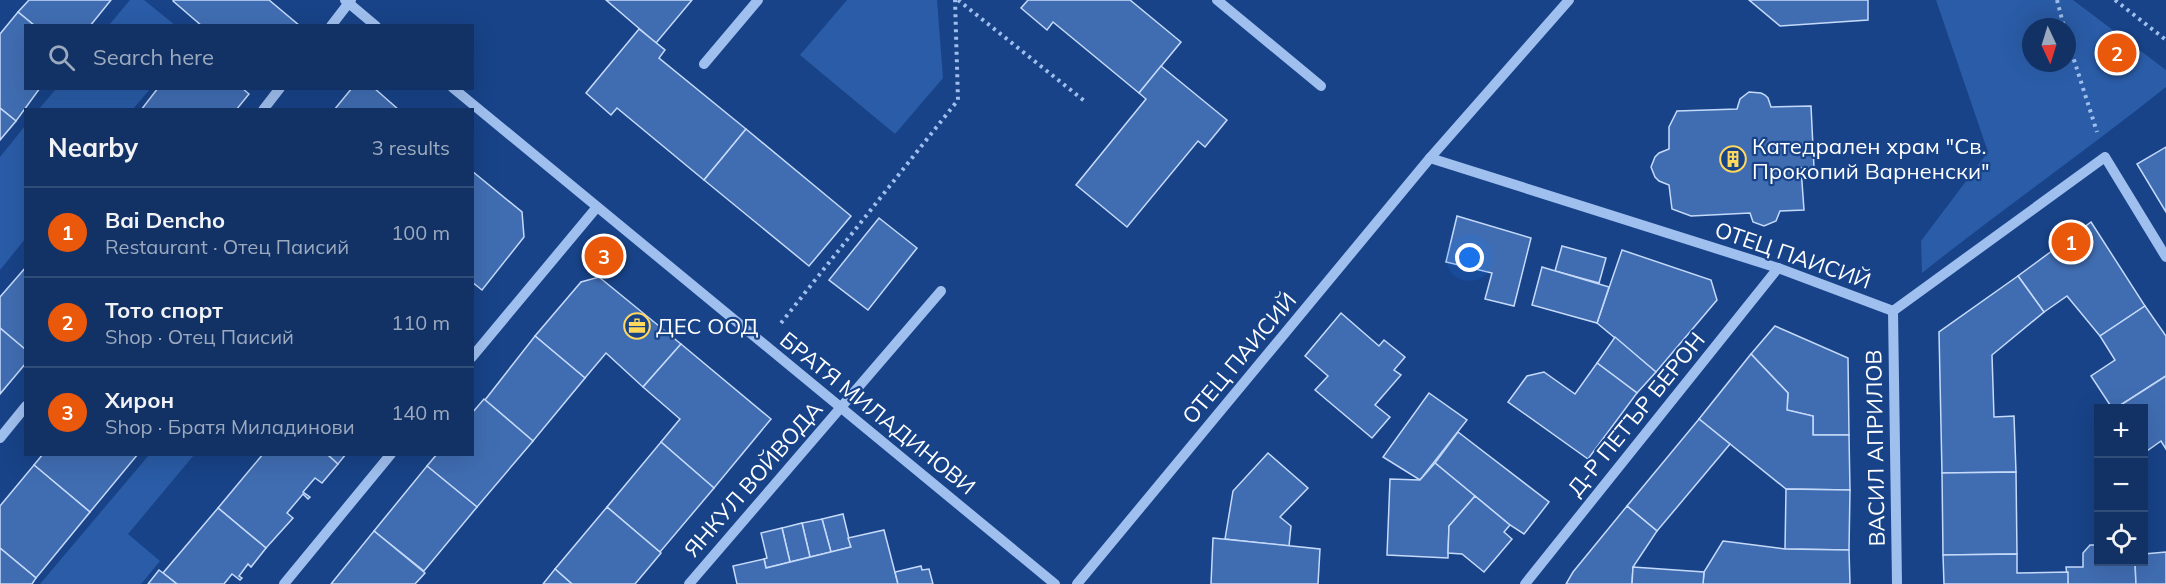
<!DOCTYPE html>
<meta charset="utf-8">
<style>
:root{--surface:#123266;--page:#1f3e6f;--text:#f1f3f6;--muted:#9caabf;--line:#314d7a;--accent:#ea580c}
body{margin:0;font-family:Mulish,sans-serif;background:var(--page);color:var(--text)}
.controls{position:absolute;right:18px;bottom:18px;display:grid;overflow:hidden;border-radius:0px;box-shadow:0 6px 24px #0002}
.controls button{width:54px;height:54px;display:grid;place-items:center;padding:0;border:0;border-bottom:2px solid var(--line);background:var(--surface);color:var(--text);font:30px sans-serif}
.compass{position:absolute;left:2022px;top:18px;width:54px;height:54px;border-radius:50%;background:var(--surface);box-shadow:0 6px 24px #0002;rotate:176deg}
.you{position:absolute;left:1470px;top:258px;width:21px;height:21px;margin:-15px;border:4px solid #fff;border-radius:50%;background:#1a73e8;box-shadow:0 0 0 9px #1a73e833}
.badge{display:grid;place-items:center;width:39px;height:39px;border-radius:50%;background:var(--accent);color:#fff;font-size:20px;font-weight:700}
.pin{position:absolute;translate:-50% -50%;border:3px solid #fff;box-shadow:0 2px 6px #0006}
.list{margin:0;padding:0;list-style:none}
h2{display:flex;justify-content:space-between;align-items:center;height:78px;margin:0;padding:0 24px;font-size:26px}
h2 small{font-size:20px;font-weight:400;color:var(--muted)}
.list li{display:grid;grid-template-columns:39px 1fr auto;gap:18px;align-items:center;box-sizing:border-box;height:90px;padding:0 24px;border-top:2px solid var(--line)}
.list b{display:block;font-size:22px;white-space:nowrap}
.list p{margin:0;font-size:20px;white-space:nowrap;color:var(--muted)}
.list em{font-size:20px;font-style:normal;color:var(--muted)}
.icon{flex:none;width:33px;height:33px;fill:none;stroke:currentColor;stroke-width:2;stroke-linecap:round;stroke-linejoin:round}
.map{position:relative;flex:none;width:2166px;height:584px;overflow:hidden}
.search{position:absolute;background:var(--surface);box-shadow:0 6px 24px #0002;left:24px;top:24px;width:450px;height:66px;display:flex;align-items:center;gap:15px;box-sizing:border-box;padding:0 21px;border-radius:0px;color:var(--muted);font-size:22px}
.panel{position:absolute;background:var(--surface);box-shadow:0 6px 24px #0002;left:24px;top:108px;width:450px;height:348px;border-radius:0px}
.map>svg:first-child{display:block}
.green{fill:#2a5ca7;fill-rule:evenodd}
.building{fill:#406db2;stroke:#c5dafa;stroke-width:1.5}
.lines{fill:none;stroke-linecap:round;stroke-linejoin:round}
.path{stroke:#9fbfee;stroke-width:4;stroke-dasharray:3 4.5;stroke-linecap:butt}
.minor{stroke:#9fbfee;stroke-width:10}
.labels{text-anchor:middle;stroke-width:4.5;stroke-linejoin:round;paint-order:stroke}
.poi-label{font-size:22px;fill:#fff;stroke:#184388;text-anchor:start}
.street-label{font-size:22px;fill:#fff;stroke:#184388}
</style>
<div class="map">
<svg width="2166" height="584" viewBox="0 0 2166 584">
<rect width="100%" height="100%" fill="#184388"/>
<g class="green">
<path d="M 130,0 L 144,0 L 175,25 L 109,25 Z"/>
<path d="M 847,0 L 937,0 L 943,78 L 895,134 L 800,55 Z"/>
<path d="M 1936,0 L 2073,0 L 2166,70 L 2166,87 C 2086,151 2002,209 1922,273 L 1921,241 L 1988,152 ZM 2031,27 L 2067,27 L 2067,63 L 2031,63 Z"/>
<path d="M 56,89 L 56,88 L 150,89 L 133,109 L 39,109 Z"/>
<path d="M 25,126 L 25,239 L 0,270 L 0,157 Z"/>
<path d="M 149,455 L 194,455 L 128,534 L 160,561 L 141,584 L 40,584 Z"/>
</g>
<g class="building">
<path d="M 29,0 L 111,0 L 90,26 L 35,26 L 18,12 Z"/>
<path d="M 174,0 L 269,0 L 300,26 L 202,26 L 173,1 Z"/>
<path d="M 606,0 L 692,0 L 656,43 Z"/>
<path d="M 1028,0 L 1130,0 L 1181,42 L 1139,93 L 1053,22 L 1047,30 L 1021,8 Z"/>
<path d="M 1749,0 L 1868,0 L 1868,20 L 1780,26 Z"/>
<path d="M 18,12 L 35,26 L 26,26 L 26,88 L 40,88 L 16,121 L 0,108 L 0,34 Z"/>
<path d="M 639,29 L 665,50 L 659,58 L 746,129 L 704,180 L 617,108 L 611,115 L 586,93 Z"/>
<path d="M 1161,66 L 1227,120 L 1205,147 L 1198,141 L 1127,227 L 1076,185 L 1146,99 L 1139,93 Z"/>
<path d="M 158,88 L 242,88 L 249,94 L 236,110 L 141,110 Z"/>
<path d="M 352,88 L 374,88 L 399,110 L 334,110 Z"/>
<path d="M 1749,92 L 1761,93 L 1765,95 L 1768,98 L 1771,107 L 1811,106 L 1814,168 L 1801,168 L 1804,210 L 1780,211 L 1776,221 L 1764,226 L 1753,222 L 1750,213 L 1691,216 L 1672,209 L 1669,185 L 1659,181 L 1655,177 L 1651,167 L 1655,157 L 1659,153 L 1669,149 L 1669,127 L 1677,111 L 1737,109 L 1740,99 Z"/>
<path d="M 0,108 L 16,121 L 0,140 Z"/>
<path d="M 746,129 L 851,216 L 809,266 L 704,180 Z"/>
<path d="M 2166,147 L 2166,212 L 2137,164 Z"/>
<path d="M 472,171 L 522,212 L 524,237 L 482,290 L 472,282 Z"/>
<path d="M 1457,216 L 1531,238 L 1514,306 L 1485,299 L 1492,273 L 1446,262 Z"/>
<path d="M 879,218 L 917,248 L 868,310 L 829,280 Z"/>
<path d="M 2091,222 L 2145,306 L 2100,336 L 2067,296 L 2044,312 L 2018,276 Z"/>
<path d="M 1562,246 L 1606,258 L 1599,283 L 1555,271 Z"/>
<path d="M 1622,250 L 1711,280 L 1717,300 L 1656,372 L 1597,323 Z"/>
<path d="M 26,267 L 26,350 L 0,328 L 0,297 Z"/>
<path d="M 1542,267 L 1609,287 L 1597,323 L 1532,305 Z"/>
<path d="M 2018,276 L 2044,312 L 1992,355 L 1994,417 L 2014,416 L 2016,472 L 1942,473 L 1939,332 Z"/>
<path d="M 599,277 L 681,344 L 643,387 L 606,353 L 585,378 L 535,336 L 581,282 Z"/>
<path d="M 2145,306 L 2166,336 L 2166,376 L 2116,408 L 2112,408 L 2091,376 L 2115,360 L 2100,336 Z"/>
<path d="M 1341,313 L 1379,346 L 1384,340 L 1405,357 L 1394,370 L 1401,375 L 1375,405 L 1390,417 L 1372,438 L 1315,390 L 1328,376 L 1305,356 Z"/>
<path d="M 1775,326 L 1848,358 L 1849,435 L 1813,435 L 1813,416 L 1787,410 L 1788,393 L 1751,354 Z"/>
<path d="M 0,328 L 26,350 L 26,363 L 0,394 Z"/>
<path d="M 535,336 L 585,378 L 533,441 L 485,400 Z"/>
<path d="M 1615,337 L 1656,372 L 1637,393 L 1597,363 Z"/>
<path d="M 681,344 L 771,419 L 714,488 L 661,442 L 680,419 L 643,387 Z"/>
<path d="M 1751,354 L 1788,393 L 1787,410 L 1813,416 L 1813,435 L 1849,435 L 1850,490 L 1786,489 L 1699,419 Z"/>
<path d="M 1597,363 L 1637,393 L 1588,459 L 1508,402 L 1527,376 L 1544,372 L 1575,394 Z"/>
<path d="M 2166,376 L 2166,449 L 2161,441 L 2144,453 L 2144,408 L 2116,408 Z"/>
<path d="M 1429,393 L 1467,420 L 1420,480 L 1383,457 Z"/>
<path d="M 484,399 L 533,441 L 477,507 L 427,466 L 437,454 L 472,454 L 472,413 Z"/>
<path d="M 1699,419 L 1730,444 L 1657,531 L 1627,506 Z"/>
<path d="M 1458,432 L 1549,502 L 1524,534 L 1510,525 L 1435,463 Z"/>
<path d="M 661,442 L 714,488 L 660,552 L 607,507 Z"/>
<path d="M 1268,453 L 1308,488 L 1280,517 L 1291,526 L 1289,546 L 1225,539 L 1233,491 Z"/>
<path d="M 43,454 L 138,454 L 90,512 L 34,465 Z"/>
<path d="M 263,454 L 327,454 L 338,464 L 322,483 L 315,478 L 303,492 L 310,497 L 308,499 L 303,494 L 287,513 L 293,518 L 266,548 L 218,508 Z"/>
<path d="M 327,454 L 346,454 L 338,464 Z"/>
<path d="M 1435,463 L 1475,496 L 1449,526 L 1448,558 L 1387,555 L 1390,479 L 1420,480 Z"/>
<path d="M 34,465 L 90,512 L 36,578 L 0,548 L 0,506 Z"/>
<path d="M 427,466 L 477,507 L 424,571 L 374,531 Z"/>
<path d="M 2016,472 L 2017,554 L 1943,555 L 1942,473 Z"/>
<path d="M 1786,489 L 1850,490 L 1849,550 L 1785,549 Z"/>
<path d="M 1475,496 L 1510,525 L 1504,532 L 1512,539 L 1484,572 L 1462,554 L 1448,553 L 1449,526 Z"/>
<path d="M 1627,506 L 1657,531 L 1633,567 L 1632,584 L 1566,584 L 1573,572 Z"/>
<path d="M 607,507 L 661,553 L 635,584 L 572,584 L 555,569 Z"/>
<path d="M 218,508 L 266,548 L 251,567 L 248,564 L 239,576 L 242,578 L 240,580 L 232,574 L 224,584 L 177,584 L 163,573 Z"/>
<path d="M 843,514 L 851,547 L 831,552 L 822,519 Z"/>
<path d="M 822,519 L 831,552 L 810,557 L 802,523 Z"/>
<path d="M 802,523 L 810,557 L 790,562 L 782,528 Z"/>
<path d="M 782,528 L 790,562 L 766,568 L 764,559 L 767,558 L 761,533 Z"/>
<path d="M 884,530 L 898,584 L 737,584 L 733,566 L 764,559 L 766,568 L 851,547 L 848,538 Z"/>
<path d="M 374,531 L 425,573 L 415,584 L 331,584 Z"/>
<path d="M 1213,538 L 1320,549 L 1318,584 L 1211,584 Z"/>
<path d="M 1723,541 L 1785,549 L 1849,550 L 1850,584 L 1703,584 L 1704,572 Z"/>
<path d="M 2090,545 L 2098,545 L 2098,562 L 2135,562 L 2136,584 L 2068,584 L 2066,567 L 2083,567 L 2083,553 Z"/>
<path d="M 0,548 L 36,578 L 32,584 L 0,584 Z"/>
<path d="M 2166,552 L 2166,584 L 2136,584 L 2135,562 L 2144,562 L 2144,554 Z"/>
<path d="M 2017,554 L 2017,573 L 2068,572 L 2068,584 L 1944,584 L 1943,555 Z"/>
<path d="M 921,566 L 922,570 L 929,569 L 933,584 L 898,584 L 895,572 Z"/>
<path d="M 1633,567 L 1704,572 L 1703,584 L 1632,584 Z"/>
<path d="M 555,569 L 572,584 L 543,584 Z"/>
<path d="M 159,570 L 163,573 L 177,584 L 148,584 Z"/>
</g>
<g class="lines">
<g class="path">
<path d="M 958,0 L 1087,103"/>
<path d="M 2057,0 L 2064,27"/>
<path d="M 2115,0 L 2166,40"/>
<path d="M 2067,38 L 2097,132"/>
<path d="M 781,323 L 958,100 L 955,0"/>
</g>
<g class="minor">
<path d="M 345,0 L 376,26"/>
<path d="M 1217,0 L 1321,86"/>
<path d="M 331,26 L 351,0"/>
<path d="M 704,64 L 758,0"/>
<path d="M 453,88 L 1055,584"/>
<path d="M 263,110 L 280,88"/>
<path d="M 1430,158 L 1778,268 L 1893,311"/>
<path d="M 1893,311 L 2105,157 L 2166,257"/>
<path d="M 1893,311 L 1897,584"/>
<path d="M 472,357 L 597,207"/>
<path d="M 0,438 L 26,406"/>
<path d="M 284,584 L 391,454"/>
<path d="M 689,584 L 941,291"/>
<path d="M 1077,584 L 1430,158 L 1569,0"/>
<path d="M 1525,584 L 1778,268"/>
</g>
</g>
<defs>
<g id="building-ring" transform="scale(1.35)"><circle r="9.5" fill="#184388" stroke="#ffd85c" stroke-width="1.5"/><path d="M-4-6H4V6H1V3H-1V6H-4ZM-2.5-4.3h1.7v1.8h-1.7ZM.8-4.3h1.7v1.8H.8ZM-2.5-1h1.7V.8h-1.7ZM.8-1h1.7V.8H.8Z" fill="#ffd85c"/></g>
<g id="office-ring" transform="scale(1.35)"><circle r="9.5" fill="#184388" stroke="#ffd85c" stroke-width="1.5"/><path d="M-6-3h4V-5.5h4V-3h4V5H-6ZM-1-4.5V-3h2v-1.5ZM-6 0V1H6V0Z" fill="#ffd85c"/></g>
</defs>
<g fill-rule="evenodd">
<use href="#building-ring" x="1733" y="159"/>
<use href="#office-ring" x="637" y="326"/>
</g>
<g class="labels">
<g class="poi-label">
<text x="1752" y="154">Катедрален храм "Св.<tspan x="1752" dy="25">Прокопий Варненски"</tspan></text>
<text x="656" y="334">ДЕС ООД</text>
</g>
<g class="street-label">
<text transform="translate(1793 255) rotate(19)" y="8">ОТЕЦ ПАИСИЙ</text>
<text transform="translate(1239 358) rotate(-50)" y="8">ОТЕЦ ПАИСИЙ</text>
<text transform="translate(878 413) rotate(39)" y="8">БРАТЯ МИЛАДИНОВИ</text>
<text transform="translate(1636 414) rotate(-51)" y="8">Д-Р ПЕТЪР БЕРОН</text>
<text transform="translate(1875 448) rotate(-91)" y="8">ВАСИЛ АПРИЛОВ</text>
<text transform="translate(753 479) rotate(-49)" y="8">ЯНКУЛ ВОЙВОДА</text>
</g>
</g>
</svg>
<div class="controls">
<button>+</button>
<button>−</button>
<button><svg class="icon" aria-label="locate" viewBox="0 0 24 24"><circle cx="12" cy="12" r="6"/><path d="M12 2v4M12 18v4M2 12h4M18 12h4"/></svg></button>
</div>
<svg class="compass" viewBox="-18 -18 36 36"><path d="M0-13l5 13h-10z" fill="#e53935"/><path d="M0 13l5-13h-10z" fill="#9caabf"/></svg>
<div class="you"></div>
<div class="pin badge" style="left:2071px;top:242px">1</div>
<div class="pin badge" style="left:2117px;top:53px">2</div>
<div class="pin badge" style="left:604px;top:256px">3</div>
<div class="search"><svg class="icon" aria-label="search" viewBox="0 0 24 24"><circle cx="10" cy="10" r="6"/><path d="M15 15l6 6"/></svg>Search here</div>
<section class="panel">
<h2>Nearby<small>3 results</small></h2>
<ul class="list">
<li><span class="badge">1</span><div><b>Bai Dencho</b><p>Restaurant · Отец Паисий</p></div><em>100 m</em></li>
<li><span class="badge">2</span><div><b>Тото спорт</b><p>Shop · Отец Паисий</p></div><em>110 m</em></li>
<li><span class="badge">3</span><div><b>Хирон</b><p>Shop · Братя Миладинови</p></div><em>140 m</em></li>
</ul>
</section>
</div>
